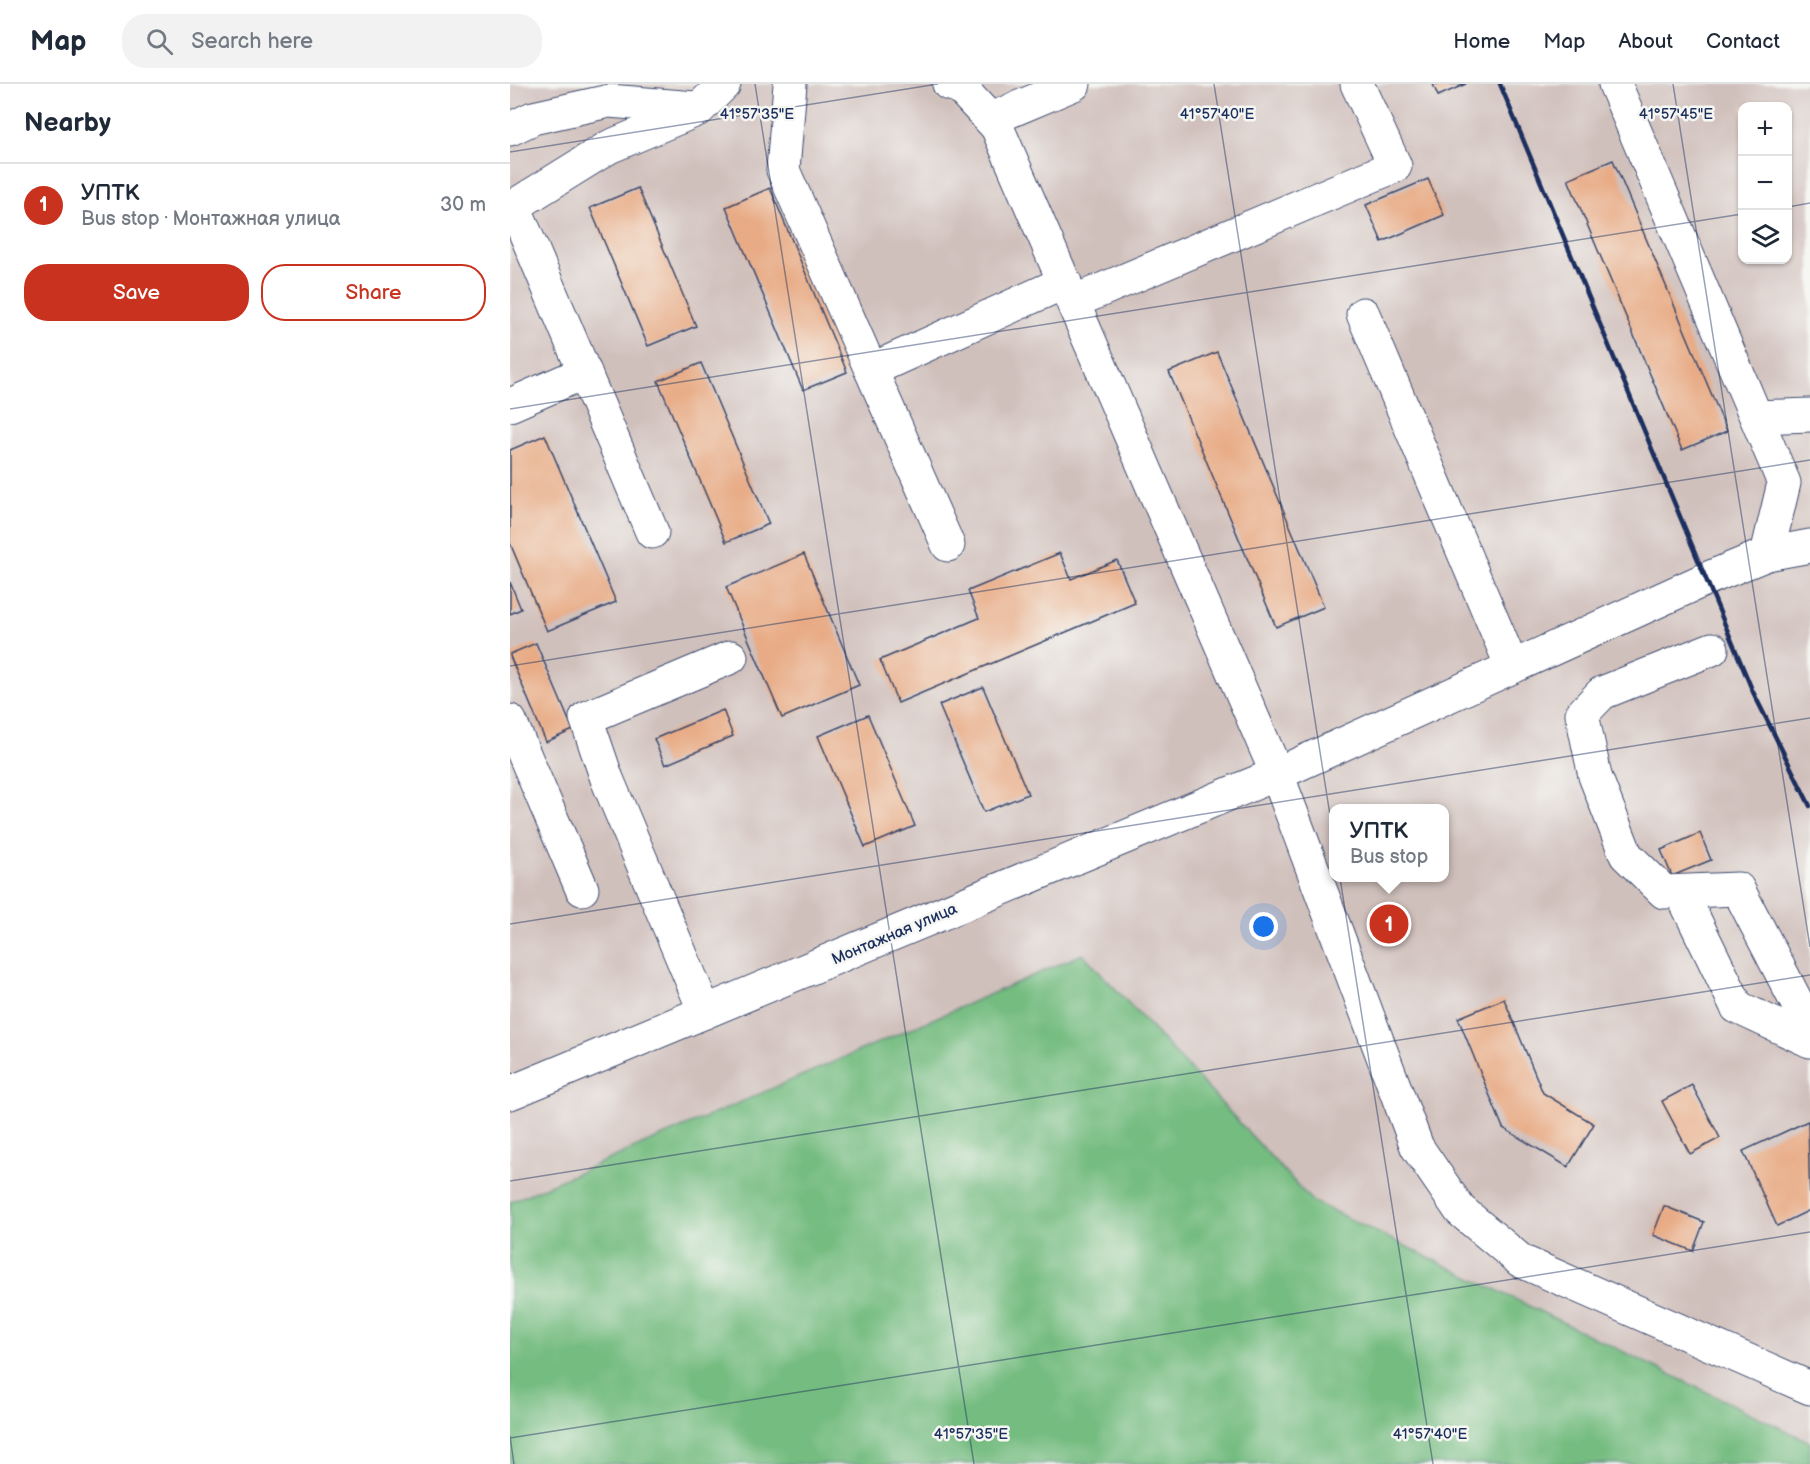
<!DOCTYPE html>
<meta charset="utf-8">
<style>
:root{--surface:#fff;--page:#f2f2f3;--text:#1f2937;--muted:#747a83;--line:#e0e1e3;--accent:#c8321e}
body{margin:0;font-family:"Balsamiq Sans",sans-serif;background:var(--page);color:var(--text)}
.controls{position:absolute;right:18px;top:18px;display:grid;overflow:hidden;border-radius:12px;box-shadow:0 2px 4px #0004}
.controls button{width:54px;height:54px;display:grid;place-items:center;padding:0;border:0;border-bottom:2px solid var(--line);background:var(--surface);color:var(--text);font:30px sans-serif}
.you{position:absolute;left:754px;top:843px;width:21px;height:21px;margin:-15px;border:4px solid #fff;border-radius:50%;background:#1a73e8;box-shadow:0 0 0 9px #1a73e833}
.badge{display:grid;place-items:center;width:39px;height:39px;border-radius:50%;background:var(--accent);color:#fff;font-size:20px;font-weight:700}
.pin{position:absolute;translate:-50% -50%;border:3px solid #fff;box-shadow:0 2px 6px #0006}
.popup{position:absolute;left:819px;top:720px;width:120px;height:78px;box-sizing:border-box;display:grid;place-content:center;border-radius:12px;background:var(--surface);filter:drop-shadow(0 2px 4px #0005);font-size:20px;white-space:nowrap;color:var(--muted)}
.popup b{font-size:22px;color:var(--text)}
.popup::after{content:'';position:absolute;left:50%;top:100%;margin-left:-12px;border:12px solid transparent;border-top-color:var(--surface)}
.list{margin:0;padding:0;list-style:none}
h2{display:flex;justify-content:space-between;align-items:center;height:78px;margin:0;padding:0 24px;font-size:26px}
h2 small{font-size:20px;font-weight:400;color:var(--muted)}
.list li{display:grid;grid-template-columns:39px 1fr auto;gap:18px;align-items:center;box-sizing:border-box;height:84px;padding:0 24px;border-top:2px solid var(--line)}
.list b{display:block;font-size:22px;white-space:nowrap}
.list p{margin:0;font-size:20px;white-space:nowrap;color:var(--muted)}
.list em{font-size:20px;font-style:normal;color:var(--muted)}
.actions{display:flex;gap:12px;padding:18px 24px}
.actions a{flex:1;padding:14px 0;border:2px solid var(--accent);border-radius:24px;text-align:center;font-size:21px;color:var(--accent)}
.actions .main{background:var(--accent);color:#fff}
.icon{flex:none;width:33px;height:33px;fill:none;stroke:currentColor;stroke-width:2;stroke-linecap:round;stroke-linejoin:round}
.map{position:relative;flex:none;width:1300px;height:1380px;overflow:hidden}
header{display:flex;align-items:center;gap:36px;box-sizing:border-box;height:84px;padding:0 30px;background:var(--surface);border-bottom:2px solid var(--line)}
header strong{font-size:28px}
nav{display:flex;gap:33px;margin-inline-start:auto;font-size:21px}
.search{width:420px;height:54px;background:var(--page);display:flex;align-items:center;gap:15px;box-sizing:border-box;padding:0 21px;border-radius:24px;color:var(--muted);font-size:22px}
main{display:flex}
aside{flex:1;background:var(--surface)}
.map>svg:first-child{display:block}
.industrial{fill:#d0c0bc;fill-rule:evenodd}
.forest{fill:#75bc80;stroke:#48766f;stroke-width:1.5}
.building{fill:#e8ab85}
.lines{fill:none;stroke-linecap:round;stroke-linejoin:round}
.minor-casing{stroke:#3b496d;stroke-width:35}
.minor{stroke:#fff;stroke-width:33}
.rail{stroke:#1b2f5e;stroke-width:4.5}
.ticks{fill:none;stroke:#1b2f5e;stroke-width:1.5;stroke-opacity:0.45}
.labels{text-anchor:middle;stroke-width:5;stroke-linejoin:round;paint-order:stroke}
.street-label{font-size:16px;fill:#1b2f5e;stroke:#f6f6f2}
.ticks-label{font-size:15px;text-anchor:middle;fill:#1b2f5e;stroke:#f6f6f2;stroke-width:5;stroke-linejoin:round;paint-order:stroke}
</style>
<header>
<strong>Map</strong>
<div class="search"><svg class="icon" aria-label="search" viewBox="0 0 24 24"><circle cx="10" cy="10" r="6"/><path d="M15 15l6 6"/></svg>Search here</div>
<nav><a>Home</a><a>Map</a><a>About</a><a>Contact</a></nav>
</header>
<main>
<aside>
<h2>Nearby<small></small></h2>
<ul class="list">
<li><span class="badge">1</span><div><b>УПТК</b><p>Bus stop · Монтажная улица</p></div><em>30 m</em></li>
</ul>
<div class="actions"><a class="main">Save</a><a>Share</a></div>
</aside>
<div class="map">
<svg width="1300" height="1380" viewBox="0 0 1300 1380">
<rect width="100%" height="100%" fill="#f6f6f2"/>
<filter id="ink" filterUnits="userSpaceOnUse"><feTurbulence type="fractalNoise" baseFrequency=".0167" numOctaves="2"/><feDisplacementMap in="SourceGraphic" scale="12" xChannelSelector="R" yChannelSelector="G"/><feConvolveMatrix kernelMatrix="1 2 1 2 8 2 1 2 1" color-interpolation-filters="sRGB"/></filter>
<filter id="wash" filterUnits="userSpaceOnUse"><feTurbulence type="fractalNoise" baseFrequency=".008" numOctaves="4" result="noise"/><feDisplacementMap in="SourceGraphic" scale="24" xChannelSelector="R" yChannelSelector="G"/><feGaussianBlur stdDeviation="1.35" result="paint"/><feColorMatrix in="noise" values="0 0 0 0 0 0 0 0 0 0 0 0 0 0 0 0 0 1.4 0 .05"/><feComposite in="paint" operator="in"/></filter>
<g filter="url(#wash)">
<rect width="100%" height="100%" fill="#f3dbbf"/>
<path class="industrial" d="M 0,0 L 1300,0 L 1300,1357 L 1204,1318 L 802,1117 L 573,870 L 0,1118 ZM 1232,22 L 1278,22 L 1278,176 L 1232,176 ZM 824,724 L 934,724 L 934,794 L 824,794 Z"/>
<path class="forest" d="M 573,870 L 802,1117 L 1300,1358 L 1300,1380 L 0,1380 L 0,1118 Z"/>
<g id="blocks">
<g class="building">
<path d="M 923,0 L 956,0 L 928,12 Z"/>
<path d="M 1103,76 L 1217,347 L 1172,366 L 1058,95 Z"/>
<path d="M 918,95 L 934,131 L 872,158 L 856,121 Z"/>
<path d="M 128,104 L 186,242 L 138,262 L 80,124 Z"/>
<path d="M 260,104 L 337,288 L 293,306 L 216,123 Z"/>
<path d="M 707,268 L 814,523 L 766,543 L 659,288 Z"/>
<path d="M 191,279 L 259,440 L 216,458 L 148,297 Z"/>
<path d="M 35,351 L 106,518 L 37,547 L 0,459 L 0,366 Z"/>
<path d="M 550,469 L 561,495 L 607,476 L 625,519 L 388,619 L 370,576 L 469,534 L 458,507 Z"/>
<path d="M 294,470 L 349,601 L 272,634 L 216,503 Z"/>
<path d="M 0,498 L 11,525 L 0,530 Z"/>
<path d="M 26,559 L 63,646 L 36,658 L 0,572 L 0,570 Z"/>
<path d="M 473,603 L 518,710 L 474,728 L 429,621 Z"/>
<path d="M 213,626 L 223,652 L 155,681 L 144,655 Z"/>
<path d="M 358,631 L 405,742 L 355,763 L 308,652 Z"/>
<path d="M 1190,749 L 1201,776 L 1162,792 L 1151,766 Z"/>
<path d="M 994,915 L 1033,1009 L 1084,1040 L 1058,1083 L 993,1044 L 948,934 Z"/>
<path d="M 1182,1001 L 1210,1054 L 1180,1070 L 1152,1017 Z"/>
<path d="M 1298,1037 L 1300,1126 L 1267,1142 L 1233,1067 Z"/>
<path d="M 1154,1122 L 1194,1138 L 1183,1167 L 1143,1151 Z"/>
</g>
</g>
</g>
<g filter="url(#ink)">
<use href="#blocks" fill-opacity="0" stroke="#3b496d" stroke-width="1.5"/>
<g class="lines">
<g class="minor-casing">
<g id="minor">
<path d="M 280,0 L 273,86 L 438,461"/>
<path d="M 439,0 L 449,2 L 487,43 L 767,690 L 907,1063 L 950,1126 L 1011,1177 L 1300,1304"/>
<path d="M 1105,0 L 1274,399 L 1257,470"/>
<path d="M 481,35 L 564,0"/>
<path d="M 0,45 L 23,34 L 99,17 L 185,24"/>
<path d="M 563,218 L 885,82 L 847,0"/>
<path d="M 853,230 L 1002,583"/>
<path d="M 361,286 L 555,198"/>
<path d="M 0,321 L 75,288"/>
<path d="M 1246,333 L 1300,331"/>
<path d="M 142,448 L 4,122 L 99,63 L 189,25 L 214,0"/>
<path d="M 1202,565 L 1092,609 L 1072,630 L 1085,692 L 1116,771 L 1154,808 L 1228,805 L 1300,944"/>
<path d="M 0,637 L 72,805"/>
<path d="M 1171,808 L 1227,923 L 1300,957"/>
<path d="M 195,928 L 97,695 L 76,634 L 221,573"/>
<path d="M 0,1009 L 767,690 L 1196,495 L 1257,470 L 1300,462"/>
</g>
</g>
<use href="#minor" class="minor"/>
<path class="rail" d="M 990,0 L 1243,608 L 1300,722"/>
</g>
</g>
<path class="ticks" d="M 245,0 L 464,1380M 704,0 L 923,1380M 1163,0 L 1300,863M 0,68 L 428,0M 1278,123 L 1300,119M 0,325 L 1232,130M 0,582 L 1300,376M 0,840 L 1300,634M 0,1097 L 1300,891M 0,1352 L 4,1380M 0,1354 L 1300,1148"/>
<g class="labels">
<g class="street-label">
<text transform="translate(384 849) rotate(-23)" y="6">Монтажная улица</text>
</g>
</g>
<g class="ticks-label">
<text x="247" y="35">41°57'35"E</text>
<text x="707" y="35">41°57'40"E</text>
<text x="1166" y="35">41°57'45"E</text>
<text x="461" y="1355">41°57'35"E</text>
<text x="920" y="1355">41°57'40"E</text>
</g>
</svg>
<div class="controls">
<button>+</button>
<button>−</button>
<button><svg class="icon" aria-label="layers" viewBox="0 0 24 24"><path d="M12 4l9 5-9 5-9-5zM3 14l9 5 9-5"/></svg></button>
</div>
<div class="you"></div>
<div class="pin badge" style="left:879px;top:840px">1</div>
<div class="popup"><b>УПТК</b>Bus stop</div>
</div>
</main>
